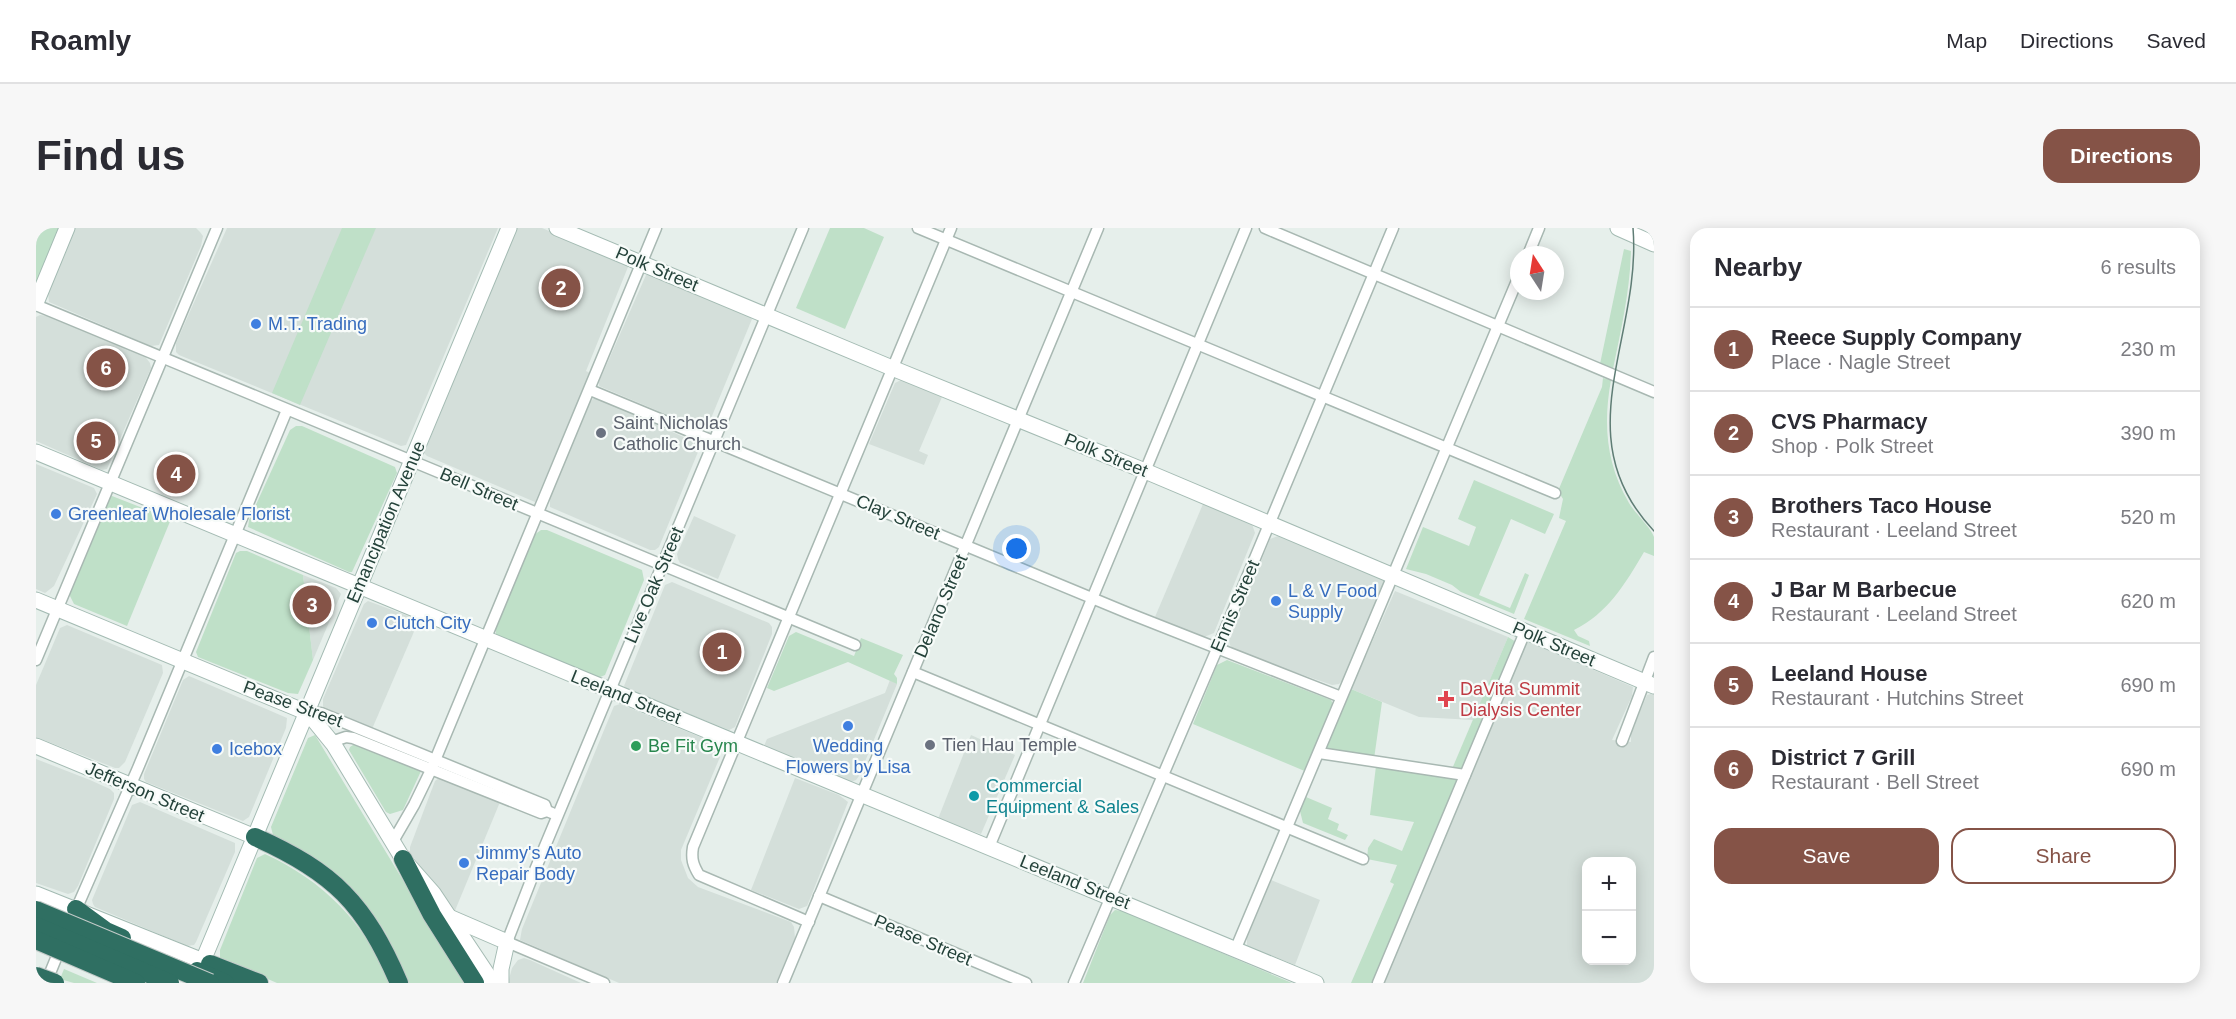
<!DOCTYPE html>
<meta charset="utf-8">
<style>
:root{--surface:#fff;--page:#f7f7f7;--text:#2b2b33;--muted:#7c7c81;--line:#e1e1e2;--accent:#855347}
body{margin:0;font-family:Helvetica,sans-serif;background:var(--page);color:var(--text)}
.controls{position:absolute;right:18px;bottom:18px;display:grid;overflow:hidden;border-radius:12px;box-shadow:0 3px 15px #0003}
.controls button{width:54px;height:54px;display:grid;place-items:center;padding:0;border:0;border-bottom:2px solid var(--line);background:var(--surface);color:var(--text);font:30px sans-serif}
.compass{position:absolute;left:1474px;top:18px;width:54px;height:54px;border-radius:50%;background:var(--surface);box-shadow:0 3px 15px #0003;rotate:348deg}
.you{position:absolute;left:981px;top:321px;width:21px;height:21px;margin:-15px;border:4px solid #fff;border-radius:50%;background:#1a73e8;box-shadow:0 0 0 9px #1a73e833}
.badge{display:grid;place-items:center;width:39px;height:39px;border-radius:50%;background:var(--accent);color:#fff;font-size:20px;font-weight:700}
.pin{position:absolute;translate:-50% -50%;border:3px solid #fff;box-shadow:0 2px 6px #0006}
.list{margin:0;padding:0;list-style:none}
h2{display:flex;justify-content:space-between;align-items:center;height:78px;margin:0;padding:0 24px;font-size:26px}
h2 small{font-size:20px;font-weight:400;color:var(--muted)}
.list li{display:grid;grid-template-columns:39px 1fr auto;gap:18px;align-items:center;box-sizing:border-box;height:84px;padding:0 24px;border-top:2px solid var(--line)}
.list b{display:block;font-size:22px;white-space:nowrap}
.list p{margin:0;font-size:20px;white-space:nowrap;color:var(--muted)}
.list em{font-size:20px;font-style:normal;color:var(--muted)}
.actions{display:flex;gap:12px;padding:18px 24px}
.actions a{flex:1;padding:14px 0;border:2px solid var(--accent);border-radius:18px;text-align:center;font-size:21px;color:var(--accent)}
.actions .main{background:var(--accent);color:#fff}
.map{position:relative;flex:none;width:1618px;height:755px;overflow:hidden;border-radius:18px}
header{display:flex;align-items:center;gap:36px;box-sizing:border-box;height:84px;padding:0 30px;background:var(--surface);border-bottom:2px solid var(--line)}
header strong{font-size:28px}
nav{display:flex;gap:33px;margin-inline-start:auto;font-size:21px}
.intro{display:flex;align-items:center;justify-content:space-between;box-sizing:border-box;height:144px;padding:0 36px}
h1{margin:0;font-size:42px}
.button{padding:15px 27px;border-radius:18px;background:var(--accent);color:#fff;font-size:21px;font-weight:700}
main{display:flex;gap:36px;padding:0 36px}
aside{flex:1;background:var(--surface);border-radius:18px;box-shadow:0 3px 15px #0003}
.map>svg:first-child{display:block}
.built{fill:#d4dfda;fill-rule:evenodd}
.green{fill:#bfe0c8}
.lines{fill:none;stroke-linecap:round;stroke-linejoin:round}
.street-casing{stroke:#a8b8b2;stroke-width:13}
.secondary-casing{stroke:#a4bbb3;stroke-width:17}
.highway-casing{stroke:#c2cac8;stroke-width:20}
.street{stroke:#fff;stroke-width:10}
.secondary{stroke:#fff;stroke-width:15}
.highway{stroke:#2f6f62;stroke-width:18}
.tram{stroke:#5f7d75;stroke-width:1.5}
.highway-bridge-casing{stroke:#c2cac8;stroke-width:20;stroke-linecap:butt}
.highway-bridge{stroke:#2f6f62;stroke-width:18}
.shop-dot{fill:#3f7fe0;stroke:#f7fbf9;stroke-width:2}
.worship-dot{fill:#6b7280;stroke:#f7fbf9;stroke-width:2}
.health-dot{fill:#e0444e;stroke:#f7fbf9;stroke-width:2}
.leisure-dot{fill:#2e9e5b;stroke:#f7fbf9;stroke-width:2}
.culture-dot{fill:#0f9aa8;stroke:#f7fbf9;stroke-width:2}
.labels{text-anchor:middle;stroke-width:4.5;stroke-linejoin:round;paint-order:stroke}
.street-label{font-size:18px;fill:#24423a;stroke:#f7fbf9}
.shop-label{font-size:18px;fill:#366cbe;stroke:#f7fbf9;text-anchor:start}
.worship-label{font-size:18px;fill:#5b616d;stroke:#f7fbf9;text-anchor:start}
.health-label{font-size:18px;fill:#be3a42;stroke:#f7fbf9;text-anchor:start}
.leisure-label{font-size:18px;fill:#27864d;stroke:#f7fbf9;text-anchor:start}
.culture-label{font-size:18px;fill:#0d838f;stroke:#f7fbf9;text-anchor:start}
</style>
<header>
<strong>Roamly</strong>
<nav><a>Map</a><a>Directions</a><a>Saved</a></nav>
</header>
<div class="intro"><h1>Find us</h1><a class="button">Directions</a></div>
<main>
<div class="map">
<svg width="1618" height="755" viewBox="0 0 1618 755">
<rect width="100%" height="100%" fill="#e6efeb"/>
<g class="built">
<path d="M 39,0 L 160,0 L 164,4 L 167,8 L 165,18 L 123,117 L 115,118 L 13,74 L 12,65 Z"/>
<path d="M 191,0 L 462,0 L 370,217 L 365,218 L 143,127 L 140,124 L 140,115 Z"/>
<path d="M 481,0 L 506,0 L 591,36 L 592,39 L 550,143 L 554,145 L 499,274 L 391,228 L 388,225 Z"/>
<path d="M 610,47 L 616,47 L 713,87 L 716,91 L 671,200 L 665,201 L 563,158 L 563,154 Z"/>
<path d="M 4,87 L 12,88 L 107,126 L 114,135 L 115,140 L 71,241 L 66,242 L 0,213 L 0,89 Z"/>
<path d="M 865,152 L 906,169 L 883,223 L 892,227 L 888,237 L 833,216 L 859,155 Z"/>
<path d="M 557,171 L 563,171 L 663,216 L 664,219 L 623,319 L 619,322 L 614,322 L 514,279 L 514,268 L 554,174 Z"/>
<path d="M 0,236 L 58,260 L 61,266 L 18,358 L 9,365 L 0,361 Z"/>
<path d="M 1167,276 L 1216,296 L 1219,305 L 1178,405 L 1168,409 L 1119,389 Z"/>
<path d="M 658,288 L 700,307 L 682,351 L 644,335 L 642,331 L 641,326 Z"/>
<path d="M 1242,308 L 1346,350 L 1348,353 L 1349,358 L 1346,365 L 1307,452 L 1303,456 L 1296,457 L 1198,423 L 1194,417 L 1193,412 L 1234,311 Z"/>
<path d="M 267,347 L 300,360 L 305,366 L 277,432 Z"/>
<path d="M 636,354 L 733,395 L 736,399 L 736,406 L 699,499 L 693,502 L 590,461 L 588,458 L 629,357 Z"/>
<path d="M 1359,363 L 1472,409 L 1437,492 L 1383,489 L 1315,461 Z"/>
<path d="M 332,373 L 383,392 L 336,501 L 288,481 L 287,478 L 287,471 L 328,376 Z"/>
<path d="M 31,397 L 126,437 L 127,445 L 89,534 L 83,540 L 79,540 L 0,509 L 0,457 L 24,400 Z"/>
<path d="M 1493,414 L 1597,459 L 1596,468 L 1576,512 L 1595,514 L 1595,505 L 1611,467 L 1618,465 L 1618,755 L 1346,755 L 1490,416 ZM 1550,634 L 1596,634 L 1596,732 L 1550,732 Z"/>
<path d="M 153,448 L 251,490 L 250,500 L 213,589 L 207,593 L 110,554 L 108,551 L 108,546 L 147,452 Z"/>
<path d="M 854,452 L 861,456 L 823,548 L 820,552 L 815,554 L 804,551 L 728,518 L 731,511 L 849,465 Z"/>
<path d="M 584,476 L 681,516 L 683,519 L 684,529 L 645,622 L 645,632 L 652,650 L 662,659 L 755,694 L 758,699 L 759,710 L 740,755 L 583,755 L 484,712 L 486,701 L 578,478 Z"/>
<path d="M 935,507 L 979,527 L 945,606 L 902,591 Z"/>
<path d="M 0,531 L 54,552 L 74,561 L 78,565 L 78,571 L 42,658 L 38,664 L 32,666 L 0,655 Z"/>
<path d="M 403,550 L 409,551 L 464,574 L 418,685 L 413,682 L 374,624 L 374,619 L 399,553 Z"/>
<path d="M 759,550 L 803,567 L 812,574 L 774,671 L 771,678 L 763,681 L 715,662 Z"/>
<path d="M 104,574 L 199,615 L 199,624 L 160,714 L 158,717 L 151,718 L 59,679 L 57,676 L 56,672 L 96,577 Z"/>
<path d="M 1235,652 L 1284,672 L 1259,737 L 1211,718 L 1211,707 Z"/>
<path d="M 488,730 L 494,732 L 545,755 L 472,755 L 476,740 L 482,732 Z"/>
</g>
<g class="green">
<path d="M 0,0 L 24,0 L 0,57 Z"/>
<path d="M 306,0 L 340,0 L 264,177 L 236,165 Z"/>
<path d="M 794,0 L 828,0 L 848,9 L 809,101 L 760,80 Z"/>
<path d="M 1588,21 L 1595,23 C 1594,63 1585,102 1577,141 L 1564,136 Z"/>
<path d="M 1567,150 L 1575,152 C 1567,196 1570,236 1593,275 C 1598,284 1616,301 1618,309 C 1618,315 1618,322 1618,328 L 1608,324 C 1590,355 1571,386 1538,402 L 1542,408 L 1553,413 L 1554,418 L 1488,391 L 1530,293 L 1523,290 L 1527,271 L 1522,263 L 1566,159 Z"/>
<path d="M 260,198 L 266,198 L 359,239 L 361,245 L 316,344 L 313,344 L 212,299 L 213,292 L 254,202 Z"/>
<path d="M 1438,252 L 1518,286 L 1509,306 L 1475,291 L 1443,367 L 1474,380 L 1489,345 L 1493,347 L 1478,386 L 1425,364 L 1416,357 L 1390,346 L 1370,341 L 1387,299 L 1433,318 L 1440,299 L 1422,291 Z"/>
<path d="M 76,268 L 135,291 L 91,398 L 38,376 L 33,366 L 73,269 Z"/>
<path d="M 505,302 L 511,302 L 606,342 L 608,352 L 569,447 L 562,450 L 460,407 L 460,399 L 498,307 Z"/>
<path d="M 204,323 L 211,323 L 267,347 L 277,432 L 262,466 L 252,465 L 162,429 L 160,424 L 200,325 Z"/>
<path d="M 760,404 L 818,428 L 825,410 L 867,427 L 858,446 L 861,450 L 861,456 L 812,434 L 738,463 L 731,460 L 753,408 Z"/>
<path d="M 1472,409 L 1480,414 L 1425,542 L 1416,541 Z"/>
<path d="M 1191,432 L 1295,472 L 1297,476 L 1296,482 L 1271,544 L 1157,496 L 1181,437 Z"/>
<path d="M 1315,461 L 1346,474 L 1338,531 L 1292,522 L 1291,519 Z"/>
<path d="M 279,507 L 385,682 L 434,755 L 371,755 C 363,736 356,713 344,696 C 324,668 269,621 237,607 L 235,599 L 272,510 Z"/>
<path d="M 320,515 L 385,543 L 367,582 L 354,586 L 350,584 L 313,522 L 314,519 Z"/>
<path d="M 1340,538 L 1419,550 L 1421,554 L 1337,755 L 1315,755 L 1358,656 L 1354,654 L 1361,637 L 1331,631 L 1332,620 L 1338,611 L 1366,623 L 1378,594 L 1334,587 Z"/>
<path d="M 1270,569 L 1296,580 L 1292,591 L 1303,596 L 1301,602 L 1312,607 L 1309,612 L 1267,595 L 1264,583 Z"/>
<path d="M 229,626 C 286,652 330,695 353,755 L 241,755 L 184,730 L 184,722 L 221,630 Z"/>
<path d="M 1079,682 L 1087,683 L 1256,755 L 1047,755 L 1074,687 Z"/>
<path d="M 28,741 L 61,755 L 38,755 L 24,751 Z"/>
</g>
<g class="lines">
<g class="street-casing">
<g id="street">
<path d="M 882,0 L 1519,265"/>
<path d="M 1229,0 L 1618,164"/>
<path d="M 1492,27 L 1503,0"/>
<path d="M 0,77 L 819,417"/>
<path d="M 554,162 L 1092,385 L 1305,469"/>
<path d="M 0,432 L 181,0"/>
<path d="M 877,444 L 1327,631"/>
<path d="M 272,485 L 285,485 L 509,577 L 511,583"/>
<path d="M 1586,513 L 1618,429"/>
<path d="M 295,514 L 310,509 L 317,510 L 505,585 L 511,583 L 516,585"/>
<path d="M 1283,525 L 1429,547"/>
<path d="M 356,615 L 378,577 L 395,542 L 620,0"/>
<path d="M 953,619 L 1210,0"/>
<path d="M 783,668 L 990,755"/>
<path d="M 39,684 L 102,540 L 251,182"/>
<path d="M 773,694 L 663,647 C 657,637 655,631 657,619 L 915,0"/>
<path d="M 1200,720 L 1483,48"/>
<path d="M 10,755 L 25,718"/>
<path d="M 568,755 L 471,714 L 499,642 L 767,0"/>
<path d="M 747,755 L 1062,0"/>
<path d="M 1038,755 L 1181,421 L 1357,0"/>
<path d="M 1342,755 L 1489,404"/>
</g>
</g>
<g class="secondary-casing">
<g id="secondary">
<path d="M 521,0 L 856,140 L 1109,243 L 1618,458"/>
<path d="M 1582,0 L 1618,16"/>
<path d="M 0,75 L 31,0"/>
<path d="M 0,224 L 1280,755"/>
<path d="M 0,372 L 272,485 L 298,517 L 367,631 L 397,665 L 457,755"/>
<path d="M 0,518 L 219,609"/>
<path d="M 0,666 L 167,733"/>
<path d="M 413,689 L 471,714 L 465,741 L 465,755"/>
<path d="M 161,747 L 473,0"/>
</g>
</g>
<g class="highway-casing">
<g id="highway">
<path d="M 219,609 C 298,644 329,676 363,755"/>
<path d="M 367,631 L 396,687 L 439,755"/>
<path d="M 40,681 L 70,703 L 86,710"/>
<path d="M 174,736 L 223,755"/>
<path d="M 161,743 L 189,755"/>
</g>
</g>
<use href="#street" class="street"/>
<use href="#secondary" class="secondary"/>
<use href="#highway" class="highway"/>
<path class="tram" d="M 1597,0 C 1606,110 1528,208 1618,303"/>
<g class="highway-bridge-casing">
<g id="highway-bridge">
<path d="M 0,682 L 174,755"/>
<path d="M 0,698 L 134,755"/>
<path d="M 0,712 L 100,755"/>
<path d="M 0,748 L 19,755"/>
</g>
</g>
<use href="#highway-bridge" class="highway-bridge"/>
</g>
<g class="shop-dot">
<circle cx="220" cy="96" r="6"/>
<circle cx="20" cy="286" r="6"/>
<circle cx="1240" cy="373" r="6"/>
<circle cx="336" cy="395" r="6"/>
<circle cx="812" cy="498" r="6"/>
<circle cx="181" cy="521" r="6"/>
<circle cx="428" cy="635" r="6"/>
</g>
<g class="worship-dot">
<circle cx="565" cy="205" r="6"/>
<circle cx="894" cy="517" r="6"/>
</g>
<path class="health-dot" d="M1407 462h6v6h6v6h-6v6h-6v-6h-6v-6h6z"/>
<circle class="leisure-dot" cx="600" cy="518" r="6"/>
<circle class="culture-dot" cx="938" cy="568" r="6"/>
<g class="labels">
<g class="street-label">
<text transform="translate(621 41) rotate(23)" y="6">Polk Street</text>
<text transform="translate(1070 227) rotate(22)" y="6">Polk Street</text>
<text transform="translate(443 261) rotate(23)" y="6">Bell Street</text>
<text transform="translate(862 289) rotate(23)" y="6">Clay Street</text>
<text transform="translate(350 294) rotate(-67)" y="6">Emancipation Avenue</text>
<text transform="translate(618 357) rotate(-67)" y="6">Live Oak Street</text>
<text transform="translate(905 378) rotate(-67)" y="6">Delano Street</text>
<text transform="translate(1199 378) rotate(-67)" y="6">Ennis Street</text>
<text transform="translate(1518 416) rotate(23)" y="6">Polk Street</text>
<text transform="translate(590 469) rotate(22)" y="6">Leeland Street</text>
<text transform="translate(257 476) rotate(20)" y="6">Pease Street</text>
<text transform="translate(109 564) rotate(23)" y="6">Jefferson Street</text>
<text transform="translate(1039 654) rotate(22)" y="6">Leeland Street</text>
<text transform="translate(887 712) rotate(23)" y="6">Pease Street</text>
</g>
<g class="shop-label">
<text x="232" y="102">M.T. Trading</text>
<text x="32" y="292">Greenleaf Wholesale Florist</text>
<text x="1252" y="369">L &amp; V Food<tspan x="1252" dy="21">Supply</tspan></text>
<text x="348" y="401">Clutch City</text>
<text x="812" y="524" text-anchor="middle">Wedding<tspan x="812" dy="21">Flowers by Lisa</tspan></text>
<text x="193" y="527">Icebox</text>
<text x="440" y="631">Jimmy's Auto<tspan x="440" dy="21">Repair Body</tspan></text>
</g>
<g class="worship-label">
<text x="577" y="201">Saint Nicholas<tspan x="577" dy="21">Catholic Church</tspan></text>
<text x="906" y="523">Tien Hau Temple</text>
</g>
<g class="health-label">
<text x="1424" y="467">DaVita Summit<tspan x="1424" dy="21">Dialysis Center</tspan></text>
</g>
<g class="leisure-label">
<text x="612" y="524">Be Fit Gym</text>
</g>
<g class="culture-label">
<text x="950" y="564">Commercial<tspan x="950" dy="21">Equipment &amp; Sales</tspan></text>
</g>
</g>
</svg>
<div class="controls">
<button>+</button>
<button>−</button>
</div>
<svg class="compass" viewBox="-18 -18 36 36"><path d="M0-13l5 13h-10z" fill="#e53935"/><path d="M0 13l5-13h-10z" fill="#7c7c81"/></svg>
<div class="you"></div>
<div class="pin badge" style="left:686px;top:424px">1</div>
<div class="pin badge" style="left:525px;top:60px">2</div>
<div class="pin badge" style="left:276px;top:377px">3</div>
<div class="pin badge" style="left:140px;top:246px">4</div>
<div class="pin badge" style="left:60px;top:213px">5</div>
<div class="pin badge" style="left:70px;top:140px">6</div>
</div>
<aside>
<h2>Nearby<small>6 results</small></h2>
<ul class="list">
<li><span class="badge">1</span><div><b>Reece Supply Company</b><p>Place · Nagle Street</p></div><em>230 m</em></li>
<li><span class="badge">2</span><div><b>CVS Pharmacy</b><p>Shop · Polk Street</p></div><em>390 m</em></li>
<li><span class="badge">3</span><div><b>Brothers Taco House</b><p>Restaurant · Leeland Street</p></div><em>520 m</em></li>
<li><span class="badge">4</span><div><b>J Bar M Barbecue</b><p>Restaurant · Leeland Street</p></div><em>620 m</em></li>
<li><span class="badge">5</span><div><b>Leeland House</b><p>Restaurant · Hutchins Street</p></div><em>690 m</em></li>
<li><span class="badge">6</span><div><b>District 7 Grill</b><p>Restaurant · Bell Street</p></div><em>690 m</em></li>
</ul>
<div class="actions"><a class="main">Save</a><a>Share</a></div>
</aside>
</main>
